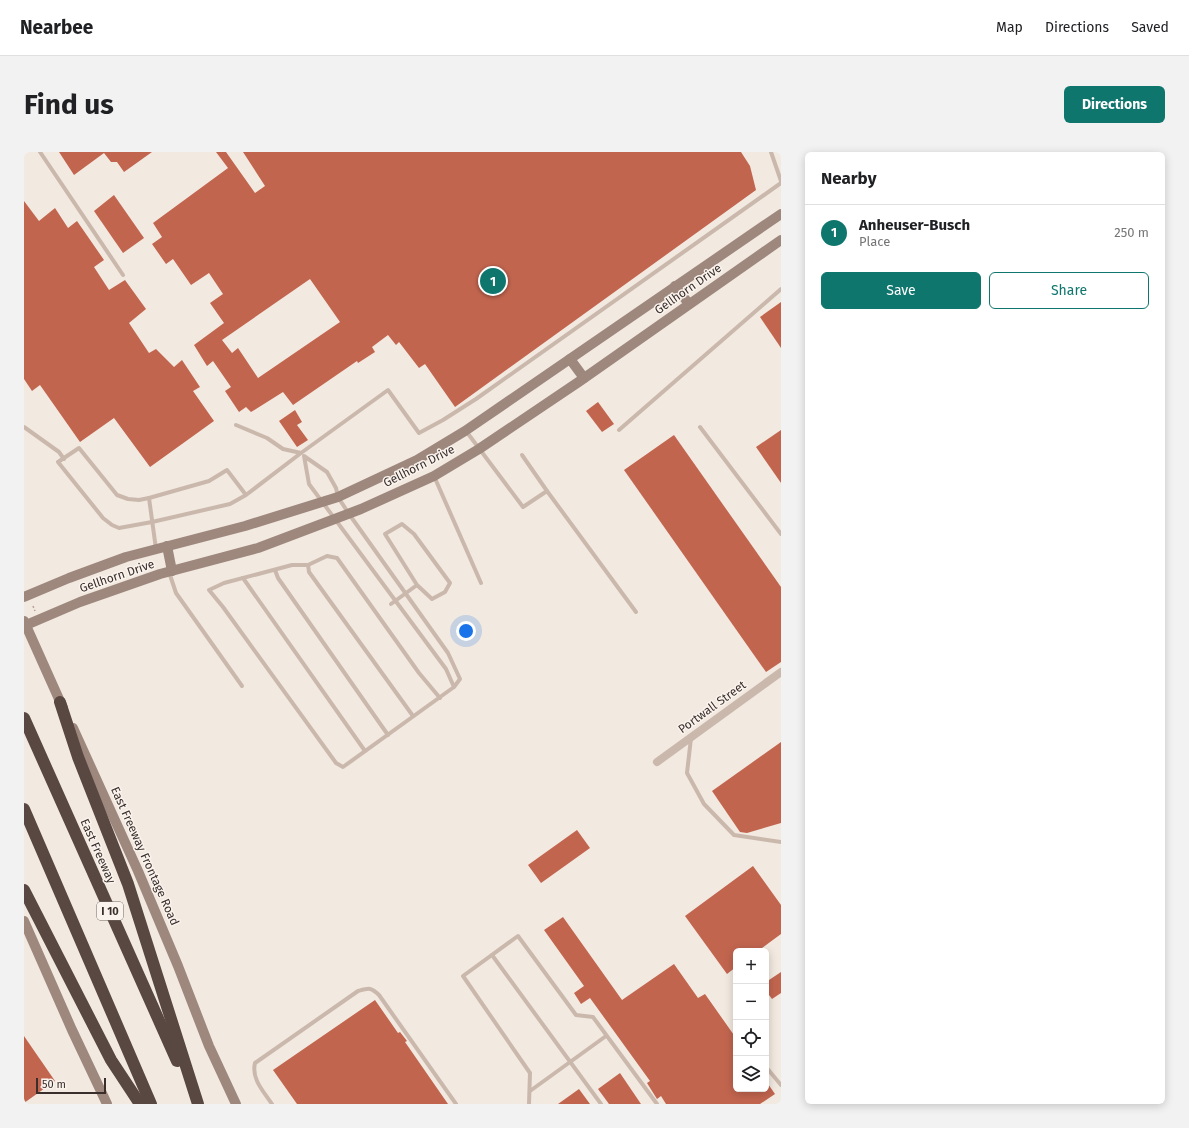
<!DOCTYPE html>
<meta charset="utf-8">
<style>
:root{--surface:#fff;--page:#f2f2f2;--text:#202124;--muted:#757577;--line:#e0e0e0;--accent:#0f766e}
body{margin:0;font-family:"Fira Sans",sans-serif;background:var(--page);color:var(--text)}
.controls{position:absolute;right:12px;bottom:12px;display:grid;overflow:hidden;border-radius:6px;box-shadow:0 2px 10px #0003}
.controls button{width:36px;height:36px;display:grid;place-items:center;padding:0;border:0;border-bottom:1px solid var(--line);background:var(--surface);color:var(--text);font:20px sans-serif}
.scale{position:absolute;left:12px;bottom:10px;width:70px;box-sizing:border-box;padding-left:4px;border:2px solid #392e2b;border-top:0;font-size:11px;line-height:14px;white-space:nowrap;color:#392e2b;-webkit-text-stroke:3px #faf3ed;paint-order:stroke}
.you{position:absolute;left:442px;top:479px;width:14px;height:14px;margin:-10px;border:3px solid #fff;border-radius:50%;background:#1a73e8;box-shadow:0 0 0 6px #1a73e833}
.badge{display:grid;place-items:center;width:26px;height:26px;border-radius:50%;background:var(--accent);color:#fff;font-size:13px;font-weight:700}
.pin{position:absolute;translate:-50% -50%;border:2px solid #fff;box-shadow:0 1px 4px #0006}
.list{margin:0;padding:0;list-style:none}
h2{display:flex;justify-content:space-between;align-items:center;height:52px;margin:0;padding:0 16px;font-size:17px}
h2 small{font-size:13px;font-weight:400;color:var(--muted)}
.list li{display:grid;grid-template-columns:26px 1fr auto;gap:12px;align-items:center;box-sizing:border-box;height:56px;padding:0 16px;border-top:1px solid var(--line)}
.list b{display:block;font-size:15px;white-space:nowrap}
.list p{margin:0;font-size:13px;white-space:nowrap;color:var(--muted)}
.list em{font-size:13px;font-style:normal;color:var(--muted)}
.actions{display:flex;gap:8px;padding:12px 16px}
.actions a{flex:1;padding:9px 0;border:1px solid var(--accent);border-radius:6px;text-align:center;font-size:14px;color:var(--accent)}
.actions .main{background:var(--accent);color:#fff}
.icon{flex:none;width:22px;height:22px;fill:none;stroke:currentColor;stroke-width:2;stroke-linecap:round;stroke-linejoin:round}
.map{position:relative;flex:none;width:757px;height:952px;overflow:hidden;border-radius:6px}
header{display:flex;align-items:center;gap:24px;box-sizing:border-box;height:56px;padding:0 20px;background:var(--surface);border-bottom:1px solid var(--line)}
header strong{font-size:19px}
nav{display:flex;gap:22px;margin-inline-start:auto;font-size:14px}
.intro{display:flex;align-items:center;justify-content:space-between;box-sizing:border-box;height:96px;padding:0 24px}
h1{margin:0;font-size:28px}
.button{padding:10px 18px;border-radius:6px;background:var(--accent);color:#fff;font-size:14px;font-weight:700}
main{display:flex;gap:24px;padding:0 24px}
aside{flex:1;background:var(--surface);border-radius:6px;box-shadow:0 2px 10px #0003}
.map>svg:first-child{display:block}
.building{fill:#c2654f;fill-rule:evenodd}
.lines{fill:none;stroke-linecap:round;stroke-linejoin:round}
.path{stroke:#b6a296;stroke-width:1.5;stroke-dasharray:2 2;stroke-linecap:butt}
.lane{stroke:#cbb8ac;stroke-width:4}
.street{stroke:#cbb8ac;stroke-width:8}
.secondary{stroke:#9e887d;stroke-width:10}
.highway{stroke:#594842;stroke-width:12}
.labels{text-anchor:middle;stroke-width:3;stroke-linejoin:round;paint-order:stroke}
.shield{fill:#faf3ed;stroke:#736965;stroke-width:1}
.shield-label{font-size:11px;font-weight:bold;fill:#392e2b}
.street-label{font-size:12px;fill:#392e2b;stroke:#faf3ed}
</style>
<header>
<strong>Nearbee</strong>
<nav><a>Map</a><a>Directions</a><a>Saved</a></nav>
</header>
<div class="intro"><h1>Find us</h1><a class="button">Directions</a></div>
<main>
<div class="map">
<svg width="757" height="952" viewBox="0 0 757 952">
<rect width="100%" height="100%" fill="#f2e9e0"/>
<g class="building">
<path d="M 35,0 L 128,0 L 100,20 L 93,10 L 87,10 L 80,1 L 50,23 Z"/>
<path d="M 192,0 L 202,0 L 231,41 L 241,34 L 219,0 L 717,0 L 726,14 L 732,38 L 431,255 L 401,212 L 395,216 L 375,190 L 372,193 L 364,183 L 348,195 L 351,200 L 334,211 L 333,209 L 269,253 L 259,240 L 227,260 L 222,255 L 215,260 L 201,239 L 207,235 L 189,209 L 183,214 L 170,193 L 200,171 L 186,151 L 199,142 L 185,121 L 167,133 L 149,107 L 142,112 L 128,92 L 138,85 L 129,71 L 204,16 ZM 286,127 L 316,170 L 234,226 L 214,196 L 208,201 L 198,188 Z"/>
<path d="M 90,43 L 120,86 L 99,101 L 70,59 Z"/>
<path d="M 0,49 L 15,69 L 31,56 L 44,76 L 53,69 L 80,108 L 70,115 L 85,138 L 101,128 L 122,157 L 105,171 L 125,201 L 132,197 L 150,215 L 158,208 L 176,235 L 169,239 L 190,269 L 126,315 L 90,266 L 56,290 L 16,233 L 8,239 L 0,227 Z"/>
<path d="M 757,150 L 757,196 L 736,165 Z"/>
<path d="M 574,250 L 590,272 L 578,280 L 562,259 Z"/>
<path d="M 271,258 L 278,270 L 273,273 L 284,288 L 273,295 L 255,269 Z"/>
<path d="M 757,278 L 757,331 L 732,295 Z"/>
<path d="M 650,283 L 757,435 L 757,510 L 742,520 L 600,318 Z"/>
<path d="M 757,590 L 757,671 L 723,681 L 716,680 L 688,639 Z"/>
<path d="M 553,678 L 566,696 L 517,731 L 504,713 Z"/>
<path d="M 729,714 L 757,753 L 757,782 L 734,799 L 712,799 L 712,815 L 703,822 L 661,764 Z"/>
<path d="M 539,765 L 598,848 L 650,812 L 674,846 L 681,842 L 712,886 L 712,937 L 742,937 L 742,929 L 751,942 L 736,952 L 642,952 L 637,944 L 633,947 L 623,931 L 626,929 L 566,846 L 557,852 L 550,841 L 560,834 L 520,778 Z"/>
<path d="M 757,820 L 757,841 L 748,847 L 742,839 L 742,830 Z"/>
<path d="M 351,848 L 374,881 L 376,880 L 383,889 L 381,890 L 424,952 L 273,952 L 249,918 Z"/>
<path d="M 0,884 L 31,929 L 0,951 Z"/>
<path d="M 596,921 L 617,952 L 585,952 L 574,937 Z"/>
<path d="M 555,937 L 566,952 L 534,952 Z"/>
</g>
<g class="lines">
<path class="path" d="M 9,454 L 11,459"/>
<g class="lane">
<path d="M 16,0 L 99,123"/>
<path d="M 747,0 L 757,29"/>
<path d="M 212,273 L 243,286 L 259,297 L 277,301"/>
<path d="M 0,275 L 35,300 L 40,307"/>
<path d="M 676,275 L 757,382"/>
<path d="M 595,278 L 757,137"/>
<path d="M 442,279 L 499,355 L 523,339 L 612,460"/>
<path d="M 498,303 L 523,339"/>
<path d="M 410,324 L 457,431"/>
<path d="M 222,343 L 203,318 L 185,329 L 125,346 L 115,348 L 104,347 L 93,343 L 55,296 L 34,310 L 79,366 L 88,373 L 95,376 L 128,370 L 206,352 L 222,343 L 277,301 L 364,238 L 395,281 L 419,268 L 452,247 L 757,31"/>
<path d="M 125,346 L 132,397"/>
<path d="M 284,413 L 285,420 L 389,564"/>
<path d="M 251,418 L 254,426 L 364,583"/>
<path d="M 145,420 L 152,441 L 218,534"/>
<path d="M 219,426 L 341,599"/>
<path d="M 367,452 L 393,433 L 361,382 L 378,372 L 390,382 L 426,431 L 421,440 L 408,447 L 393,433"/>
<path d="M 416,546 L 395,521 L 313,406 L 303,404 L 284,413 L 268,413 L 200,431 L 185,438 L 199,455 L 312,611 L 319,615 L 430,535 L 422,517 L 285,332 L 280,304 L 303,320 L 312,336 L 314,345 L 325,362 L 424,501 L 436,527 L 430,535"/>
<path d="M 667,586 L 663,621 L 680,652 L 710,683 L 757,690"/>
<path d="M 468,803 L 577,952"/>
<path d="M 742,915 L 757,933"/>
<path d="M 506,939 L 582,884"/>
<path d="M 248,952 C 240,940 227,927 231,911 L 334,839 C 345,836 347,835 355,843 L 432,952"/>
<path d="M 505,952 L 506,921 L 439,824 L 494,784 L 552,863 L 569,865 L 633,952"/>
</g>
<path class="street" d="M 633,610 L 757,520"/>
<g class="secondary">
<path d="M 651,134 L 665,152"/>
<path d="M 546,207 L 560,226"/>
<path d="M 143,394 L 148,419"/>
<path d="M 0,445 L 45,426 L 102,405 L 221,374 L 314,345 L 393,308 L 441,279 L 757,62"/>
<path d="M 0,469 L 39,556"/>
<path d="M 0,474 L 56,450 L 136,422 L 234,396 L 337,357 L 410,324 L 455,297 L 556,229 L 757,88"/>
<path d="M 49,576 L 114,719 L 154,814 L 185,894 L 212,952"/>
<path d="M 0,769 L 48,878 L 83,952"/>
</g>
<g class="highway">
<path d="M 36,550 L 54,605 L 104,732 L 174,952"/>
<path d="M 0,566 L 153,909"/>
<path d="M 0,657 L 127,952"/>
<path d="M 0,738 L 87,908 L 116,952"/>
</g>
</g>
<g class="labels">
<rect class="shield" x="73" y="750" width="26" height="18" rx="3"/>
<g class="shield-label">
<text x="86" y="763">I 10</text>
</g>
<g class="street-label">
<text transform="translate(664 137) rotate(-35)" y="4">Gellhorn Drive</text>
<text transform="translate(395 314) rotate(-27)" y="4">Gellhorn Drive</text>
<text transform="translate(93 424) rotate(-19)" y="4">Gellhorn Drive</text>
<text transform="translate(688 555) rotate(-36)" y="4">Portwall Street</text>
<text transform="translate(74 699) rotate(66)" y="4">East Freeway</text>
<text transform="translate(121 704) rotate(66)" y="4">East Freeway Frontage Road</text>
</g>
</g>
</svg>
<div class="controls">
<button>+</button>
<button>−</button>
<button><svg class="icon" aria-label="locate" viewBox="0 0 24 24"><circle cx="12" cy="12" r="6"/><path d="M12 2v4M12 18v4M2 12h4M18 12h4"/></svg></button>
<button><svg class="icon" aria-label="layers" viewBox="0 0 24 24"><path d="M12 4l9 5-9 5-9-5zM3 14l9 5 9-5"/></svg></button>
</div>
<div class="scale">50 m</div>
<div class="you"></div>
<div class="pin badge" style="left:469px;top:129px">1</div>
</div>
<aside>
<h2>Nearby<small></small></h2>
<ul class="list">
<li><span class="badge">1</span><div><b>Anheuser-Busch</b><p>Place</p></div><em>250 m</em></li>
</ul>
<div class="actions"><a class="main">Save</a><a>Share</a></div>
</aside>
</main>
